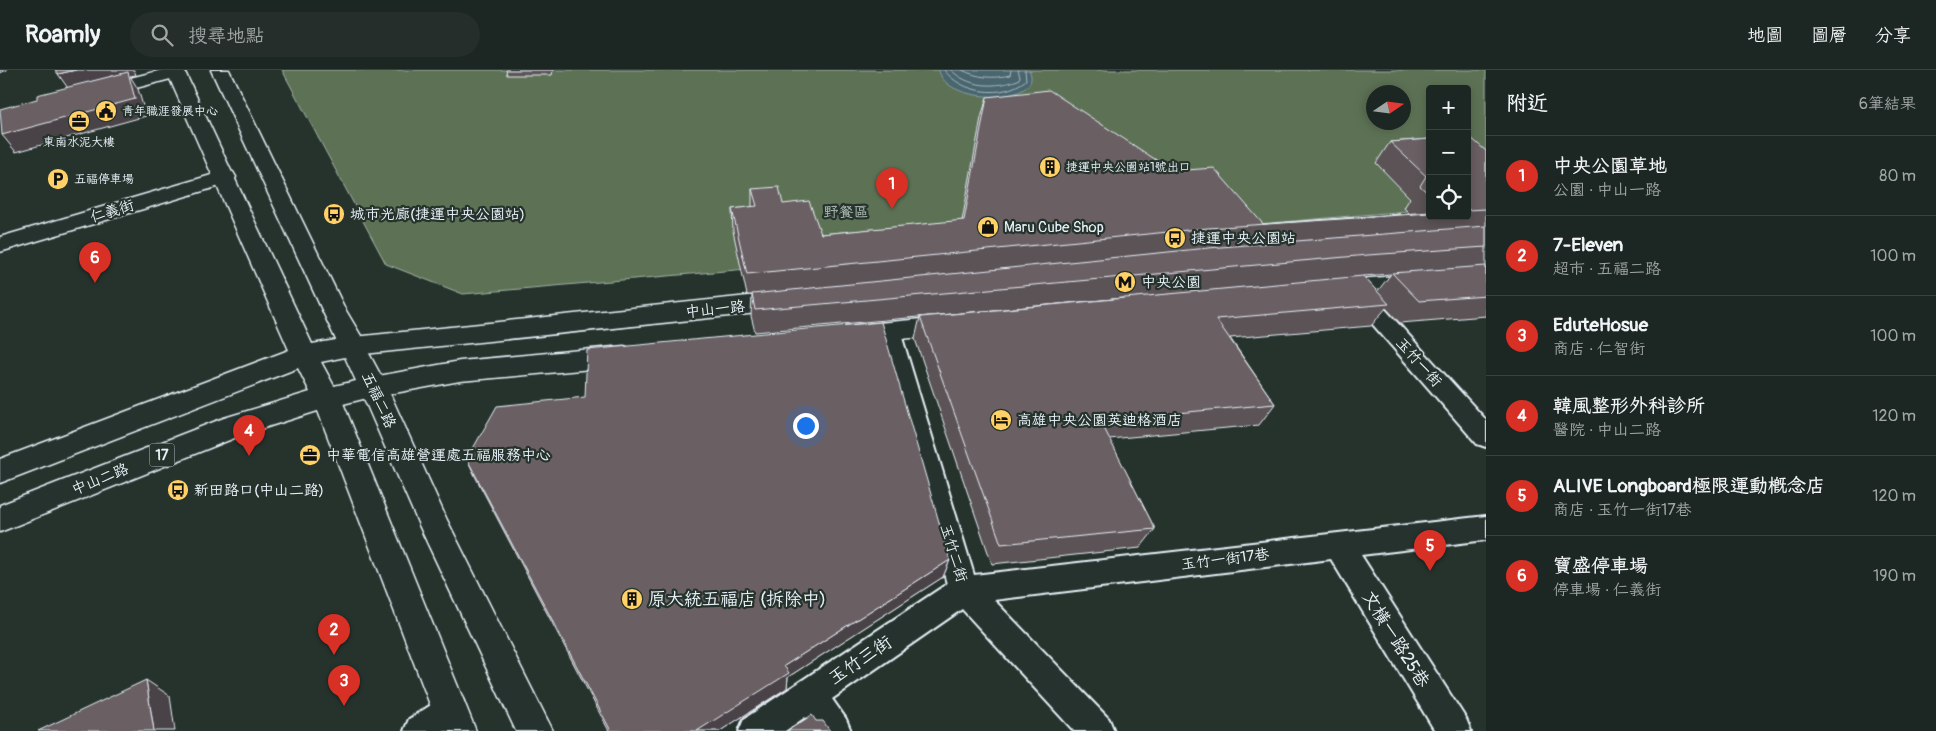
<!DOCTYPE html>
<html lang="zh-TW">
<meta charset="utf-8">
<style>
:root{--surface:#1c2622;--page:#252e2a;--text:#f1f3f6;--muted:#a0a5a5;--line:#3a4340;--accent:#d93025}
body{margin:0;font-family:Pangolin,"LXGW WenKai TC",sans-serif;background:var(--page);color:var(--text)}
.controls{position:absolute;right:15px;top:15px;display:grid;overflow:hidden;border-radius:5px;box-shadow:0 2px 12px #0003}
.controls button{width:45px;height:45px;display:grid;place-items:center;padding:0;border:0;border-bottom:1px solid var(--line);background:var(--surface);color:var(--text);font:25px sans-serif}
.compass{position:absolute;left:1366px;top:15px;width:45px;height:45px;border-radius:50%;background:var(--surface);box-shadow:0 2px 12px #0003;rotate:77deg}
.you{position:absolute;left:805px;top:355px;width:18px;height:18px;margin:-12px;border:4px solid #fff;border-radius:50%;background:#1a73e8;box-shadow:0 0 0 8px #1a73e833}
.badge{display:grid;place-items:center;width:32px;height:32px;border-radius:50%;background:var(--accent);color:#fff;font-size:16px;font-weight:700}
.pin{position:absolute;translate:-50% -41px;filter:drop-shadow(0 1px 2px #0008)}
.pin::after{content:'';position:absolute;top:26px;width:18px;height:15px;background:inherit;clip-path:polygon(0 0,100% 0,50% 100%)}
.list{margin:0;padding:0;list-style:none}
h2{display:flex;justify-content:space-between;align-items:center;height:65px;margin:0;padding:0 20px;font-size:21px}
h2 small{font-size:16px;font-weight:400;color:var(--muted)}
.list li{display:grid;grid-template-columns:32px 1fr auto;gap:15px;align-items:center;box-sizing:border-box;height:80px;padding:0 20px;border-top:1px solid var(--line)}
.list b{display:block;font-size:19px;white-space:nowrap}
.list p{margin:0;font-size:16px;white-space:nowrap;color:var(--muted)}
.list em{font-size:16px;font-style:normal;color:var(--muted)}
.icon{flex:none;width:28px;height:28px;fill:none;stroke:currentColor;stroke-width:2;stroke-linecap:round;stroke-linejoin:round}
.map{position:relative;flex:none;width:1486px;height:661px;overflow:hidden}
header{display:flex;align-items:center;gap:30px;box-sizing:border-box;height:70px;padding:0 25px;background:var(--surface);border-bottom:1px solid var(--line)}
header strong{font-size:24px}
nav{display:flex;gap:28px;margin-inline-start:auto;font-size:18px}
.search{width:350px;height:45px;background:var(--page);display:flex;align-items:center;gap:12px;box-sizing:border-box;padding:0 18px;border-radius:28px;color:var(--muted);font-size:19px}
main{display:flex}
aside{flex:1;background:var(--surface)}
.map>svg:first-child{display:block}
.green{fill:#5d7255;stroke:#a2b2a6;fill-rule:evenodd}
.water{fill:#49656e;stroke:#899da5}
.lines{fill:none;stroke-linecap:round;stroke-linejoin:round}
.shore{stroke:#a8b9c1;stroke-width:1}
.pedestrian-casing{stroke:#e8f1f8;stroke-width:4}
.minor-casing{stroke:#e8f1f8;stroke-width:3}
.tertiary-casing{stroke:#e8f1f8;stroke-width:3}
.secondary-casing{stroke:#e8f1f8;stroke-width:3}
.primary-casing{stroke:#e8f1f8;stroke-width:3}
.pedestrian{fill:#26332d;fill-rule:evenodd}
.minor{fill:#26332d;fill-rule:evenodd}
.tertiary{fill:#26332d;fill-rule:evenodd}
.secondary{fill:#26332d;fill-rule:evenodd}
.primary{fill:#26332d;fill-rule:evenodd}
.wall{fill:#5b5256;stroke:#e8f1f8;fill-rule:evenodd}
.shaded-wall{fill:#4a4246;stroke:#e8f1f8}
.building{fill:#6a5f64;stroke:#e8f1f8}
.labels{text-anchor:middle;stroke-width:4.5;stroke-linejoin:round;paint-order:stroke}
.far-poi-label{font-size:12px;fill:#e8f1f8;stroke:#26332d;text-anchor:start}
.shield{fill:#26332d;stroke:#aeb8bb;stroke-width:1}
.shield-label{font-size:14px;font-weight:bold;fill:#e8f1f8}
.street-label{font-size:15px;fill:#e8f1f8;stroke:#26332d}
.park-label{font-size:15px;fill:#b0beb7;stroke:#26332d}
.poi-label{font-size:15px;fill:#e8f1f8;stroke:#26332d;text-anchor:start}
.near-poi-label{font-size:18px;fill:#e8f1f8;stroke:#26332d;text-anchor:start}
.near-street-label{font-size:18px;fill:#e8f1f8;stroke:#26332d}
</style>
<header>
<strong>Roamly</strong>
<div class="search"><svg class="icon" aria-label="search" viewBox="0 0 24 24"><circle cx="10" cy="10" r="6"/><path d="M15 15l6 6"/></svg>搜尋地點</div>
<nav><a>地圖</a><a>圖層</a><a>分享</a></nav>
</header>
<main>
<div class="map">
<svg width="1486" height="661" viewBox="0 0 1486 661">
<rect width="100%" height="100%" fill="#26332d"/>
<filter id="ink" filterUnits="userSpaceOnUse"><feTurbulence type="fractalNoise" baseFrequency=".02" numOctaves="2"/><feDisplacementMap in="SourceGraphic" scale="10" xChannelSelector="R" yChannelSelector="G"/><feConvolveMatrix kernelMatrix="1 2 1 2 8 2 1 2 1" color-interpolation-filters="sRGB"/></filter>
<g filter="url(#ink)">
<path class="green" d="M 282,0 L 1486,0 L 1486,134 L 1467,136 L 1467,19 L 1430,19 L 1430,139 L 463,224 L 386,194 ZM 1374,22 L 1404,22 L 1404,52 L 1374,52 Z"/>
<path class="water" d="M 939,0 L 1029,0 C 1047,34 945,36 939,0 Z"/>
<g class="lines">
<g class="shore">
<path d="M 944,0 C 962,24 1003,29 1026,10 L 1025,0"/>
<path d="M 951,0 C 969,18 995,18 1018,10 L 1020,7 L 1018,0"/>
<path d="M 962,0 C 978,8 993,9 1010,5 L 1011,0"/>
</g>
<g class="pedestrian-casing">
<g id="pedestrian">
<path d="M 1356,213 L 1364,216 L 1486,350 L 1486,377 L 1477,374 L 1348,226 L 1345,221 L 1348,216 Z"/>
<path d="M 888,253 L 896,255 L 900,261 L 974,505 L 1486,446 L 1486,470 L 1361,485 L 1466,649 L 1471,661 L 1435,661 L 1331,489 L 994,530 L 1109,649 L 1114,661 L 1074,661 L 962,539 L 832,629 L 846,649 L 851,661 L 814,661 L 805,647 L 785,661 L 739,661 L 744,649 L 947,514 L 876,261 L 880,255 Z"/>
<path d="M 451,626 L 463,630 L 467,642 L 463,654 L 451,661 L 404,661 L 409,649 L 439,630 Z"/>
</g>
</g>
<g class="minor-casing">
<g id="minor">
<path d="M 162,0 L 184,0 L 185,2 L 182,6 L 98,28 L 91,26 L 89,22 L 91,18 Z"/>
<path d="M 225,101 L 233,102 L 236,107 L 233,112 L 0,182 L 0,167 Z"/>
</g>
</g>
<g class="tertiary-casing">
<g id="tertiary">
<path d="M 373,307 L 383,310 L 387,317 L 447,450 L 553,661 L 516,661 L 419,455 L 359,317 L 363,310 Z"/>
<path d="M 327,318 L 337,321 L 341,328 L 476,661 L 440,661 L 313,328 L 317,321 Z"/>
</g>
</g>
<g class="secondary-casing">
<g id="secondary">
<path d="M 1486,199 L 1486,215 L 1334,227 L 1325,225 L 1322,219 L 1325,213 L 1334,211 Z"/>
<path d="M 787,222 L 796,225 L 799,231 L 796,237 L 787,240 L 354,285 L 345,283 L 341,276 L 345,269 L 354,267 Z"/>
<path d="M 955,246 L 964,249 L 968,255 L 964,261 L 955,264 L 846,274 L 837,271 L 833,265 L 837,259 L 846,256 Z"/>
<path d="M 624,276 L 633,279 L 637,286 L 633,293 L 624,296 L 460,311 L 373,327 L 363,324 L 359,317 L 363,310 L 373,307 L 460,291 Z"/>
</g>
</g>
<g class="primary-casing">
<path id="primary" d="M 166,0 L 184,0 L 312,274 L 336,270 L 211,0 L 229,0 L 345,239 L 367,276 L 366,278 L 387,317 L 383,324 L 327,338 L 242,365 L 0,462 L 0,435 L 224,348 L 310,322 L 298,298 L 0,413 L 0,389 L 289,280 ZM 345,287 L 356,311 L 334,316 L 321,292 Z"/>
</g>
<use href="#pedestrian" class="pedestrian"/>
<use href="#minor" class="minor"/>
<use href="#tertiary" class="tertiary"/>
<use href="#secondary" class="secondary"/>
<use href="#primary" class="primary"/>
</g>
<g class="wall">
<path d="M 506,0 L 553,0 L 552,5 L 507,5 Z"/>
<path d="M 987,27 L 1173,101 L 1263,154 L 1409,143 L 1404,138 L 1410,128 L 1376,93 L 1390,72 L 1430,69 L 1430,146 L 1467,146 L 1467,67 L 1486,81 L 1486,246 L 1400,253 L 1386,238 L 1371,256 L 1230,268 L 1275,334 L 1259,355 L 1109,369 L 1155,459 L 1140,478 L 992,494 L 915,269 L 920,247 L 1124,228 L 755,262 L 751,246 L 752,225 L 747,225 L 733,161 L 732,139 L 752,137 L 752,119 L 783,134 L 821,164 L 962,151 L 981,48 ZM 1391,204 L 1377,222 L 1363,206 Z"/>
<path d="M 467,389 L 950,490 L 943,507 L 788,607 L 787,618 L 720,661 L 609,661 L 476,408 Z"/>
</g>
<g class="shaded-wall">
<path d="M 0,0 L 7,0 L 0,3 Z"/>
<path d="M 76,0 L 134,0 L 136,5 L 130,6 L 138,19 L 146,46 L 16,82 L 2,65 L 70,21 L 58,4 Z"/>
<path d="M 950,490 L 943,507 L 788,607 L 787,618 L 720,661 L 697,661 L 784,596 Z"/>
<path d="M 146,610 L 170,626 L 175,661 L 154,661 Z"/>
</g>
<g class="building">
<path d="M 55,0 L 76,0 L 58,4 Z"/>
<path d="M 128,2 L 135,29 L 2,65 L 0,39 L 37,29 L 37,25 Z"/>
<path d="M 1049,20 L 1173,101 L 1214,98 L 1263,154 L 1430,142 L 1430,143 L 1208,158 L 747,204 L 732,139 L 757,136 L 752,119 L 779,117 L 783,134 L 809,131 L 821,164 L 964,150 L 987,27 Z"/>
<path d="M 1467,67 L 1470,67 L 1486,81 L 1486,139 L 1467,140 Z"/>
<path d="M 1430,69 L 1430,125 L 1420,116 L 1426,106 L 1390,72 Z"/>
<path d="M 1486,156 L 1486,177 L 1368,185 L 755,240 L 752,224 L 1208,178 Z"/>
<path d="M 1486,196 L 1486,226 L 1419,231 L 1392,203 Z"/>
<path d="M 1363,206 L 1389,234 L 1216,249 L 1275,334 L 1100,350 L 1155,459 L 1001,474 L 920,247 Z"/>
<path d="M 881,252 L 950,490 L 784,596 L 789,603 L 697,661 L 611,661 L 467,389 L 497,336 L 585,327 L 587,280 Z"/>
<path d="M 146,610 L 154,661 L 38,661 Z"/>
<path d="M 812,645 L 816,651 L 823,651 L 830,661 L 787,661 Z"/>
</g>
</g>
<defs>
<g id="civic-disc" transform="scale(1.125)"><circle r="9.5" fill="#ffd166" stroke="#26332d"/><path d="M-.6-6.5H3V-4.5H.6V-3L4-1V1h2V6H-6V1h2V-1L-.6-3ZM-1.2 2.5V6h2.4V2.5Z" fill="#111"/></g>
<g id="office-disc" transform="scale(1.125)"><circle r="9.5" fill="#ffd166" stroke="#26332d"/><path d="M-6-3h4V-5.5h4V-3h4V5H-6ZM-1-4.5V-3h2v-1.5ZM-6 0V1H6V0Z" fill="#111"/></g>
<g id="building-disc" transform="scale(1.125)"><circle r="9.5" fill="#ffd166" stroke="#26332d"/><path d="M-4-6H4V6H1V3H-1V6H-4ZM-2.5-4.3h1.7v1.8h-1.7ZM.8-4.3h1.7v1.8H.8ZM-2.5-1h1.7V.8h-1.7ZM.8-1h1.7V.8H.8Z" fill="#111"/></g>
<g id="parking-disc" transform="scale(1.125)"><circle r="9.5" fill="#ffd166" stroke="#26332d"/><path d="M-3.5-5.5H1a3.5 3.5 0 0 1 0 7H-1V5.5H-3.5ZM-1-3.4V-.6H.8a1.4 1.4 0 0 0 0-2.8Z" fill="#111"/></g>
<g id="bus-disc" transform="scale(1.125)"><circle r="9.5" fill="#ffd166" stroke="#26332d"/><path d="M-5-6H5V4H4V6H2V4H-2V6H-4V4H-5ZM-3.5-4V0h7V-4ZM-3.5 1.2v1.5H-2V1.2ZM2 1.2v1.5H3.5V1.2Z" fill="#111"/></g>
<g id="shop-disc" transform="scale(1.125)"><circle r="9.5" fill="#ffd166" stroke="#26332d"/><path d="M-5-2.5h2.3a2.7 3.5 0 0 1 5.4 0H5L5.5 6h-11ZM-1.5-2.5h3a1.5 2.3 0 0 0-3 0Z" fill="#111"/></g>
<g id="metro-disc" transform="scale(1.125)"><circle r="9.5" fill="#ffd166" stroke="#26332d"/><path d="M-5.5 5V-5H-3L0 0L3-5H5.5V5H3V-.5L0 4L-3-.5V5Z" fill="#111"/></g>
<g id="hotel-disc" transform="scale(1.125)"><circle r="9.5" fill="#ffd166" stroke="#26332d"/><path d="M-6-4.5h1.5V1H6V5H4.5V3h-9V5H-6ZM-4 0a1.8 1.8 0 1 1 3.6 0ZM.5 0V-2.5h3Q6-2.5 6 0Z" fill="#111"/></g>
</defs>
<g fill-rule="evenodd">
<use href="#civic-disc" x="106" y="41"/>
<use href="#office-disc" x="79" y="51"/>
<use href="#building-disc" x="1050" y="97"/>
<use href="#parking-disc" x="58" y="109"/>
<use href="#bus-disc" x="334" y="144"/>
<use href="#shop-disc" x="988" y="157"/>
<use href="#bus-disc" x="1175" y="168"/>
<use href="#metro-disc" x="1125" y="212"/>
<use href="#hotel-disc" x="1001" y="350"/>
<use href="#office-disc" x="310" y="385"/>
<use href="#bus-disc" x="178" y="420"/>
<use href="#building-disc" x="632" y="529"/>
</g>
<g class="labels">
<g class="far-poi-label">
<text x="122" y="45">青年職涯發展中心</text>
<text x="79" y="76" text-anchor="middle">東南水泥大樓</text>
<text x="1066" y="101">捷運中央公園站1號出口</text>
<text x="74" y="113">五福停車場</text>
</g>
<rect class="shield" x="149.5" y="373.5" width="25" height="23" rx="4"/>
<g class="shield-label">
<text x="162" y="390">17</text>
</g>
<g class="street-label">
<text transform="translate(112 141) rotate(-17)" y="5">仁義街</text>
<text transform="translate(715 239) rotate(-6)" y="5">中山一路</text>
<text transform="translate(1419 292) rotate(48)" y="5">玉竹一街</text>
<text transform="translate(379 330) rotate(65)" y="5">五福二路</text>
<text transform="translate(100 409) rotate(-22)" y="5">中山二路</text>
<text transform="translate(954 483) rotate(73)" y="5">玉竹二街</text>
<text transform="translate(1225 489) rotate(-7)" y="5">玉竹一街17巷</text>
</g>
<g class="park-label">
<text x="846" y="147">野餐區</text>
</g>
<g class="poi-label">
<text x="350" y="149">城市光廊(捷運中央公園站)</text>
<text x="1004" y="162">Maru Cube Shop</text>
<text x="1191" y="173">捷運中央公園站</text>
<text x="1141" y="217">中央公園</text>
<text x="1017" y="355">高雄中央公園英迪格酒店</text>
<text x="326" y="390">中華電信高雄營運處五福服務中心</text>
<text x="194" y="425">新田路口(中山二路)</text>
</g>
<g class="near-poi-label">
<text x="648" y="535">原大統五福店 (拆除中)</text>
</g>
<g class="near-street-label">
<text transform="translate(1396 569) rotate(58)" y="6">文橫一路25巷</text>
<text transform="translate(860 590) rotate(-34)" y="6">玉竹三街</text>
</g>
</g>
</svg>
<div class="controls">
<button>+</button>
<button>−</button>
<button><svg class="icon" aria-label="locate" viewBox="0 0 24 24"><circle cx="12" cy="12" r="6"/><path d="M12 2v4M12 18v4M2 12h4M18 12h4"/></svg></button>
</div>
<svg class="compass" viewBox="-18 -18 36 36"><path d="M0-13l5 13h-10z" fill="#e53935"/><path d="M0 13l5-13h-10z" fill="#a0a5a5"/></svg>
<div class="you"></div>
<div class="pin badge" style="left:892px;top:139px">1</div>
<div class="pin badge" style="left:334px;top:585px">2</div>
<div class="pin badge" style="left:344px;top:636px">3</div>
<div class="pin badge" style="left:249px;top:386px">4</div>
<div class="pin badge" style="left:1430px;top:501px">5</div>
<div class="pin badge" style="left:95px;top:213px">6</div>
</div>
<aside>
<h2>附近<small>6筆結果</small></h2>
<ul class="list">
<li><span class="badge">1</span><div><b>中央公園草地</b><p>公園 · 中山一路</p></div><em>80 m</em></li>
<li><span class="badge">2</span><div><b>7-Eleven</b><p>超市 · 五福二路</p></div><em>100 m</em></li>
<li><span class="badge">3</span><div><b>EduteHosue</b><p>商店 · 仁智街</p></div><em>100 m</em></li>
<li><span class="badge">4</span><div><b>韓風整形外科診所</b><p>醫院 · 中山二路</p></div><em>120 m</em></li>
<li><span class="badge">5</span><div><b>ALIVE Longboard極限運動概念店</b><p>商店 · 玉竹一街17巷</p></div><em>120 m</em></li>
<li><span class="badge">6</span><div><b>寶盛停車場</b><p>停車場 · 仁義街</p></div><em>190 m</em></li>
</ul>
</aside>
</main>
